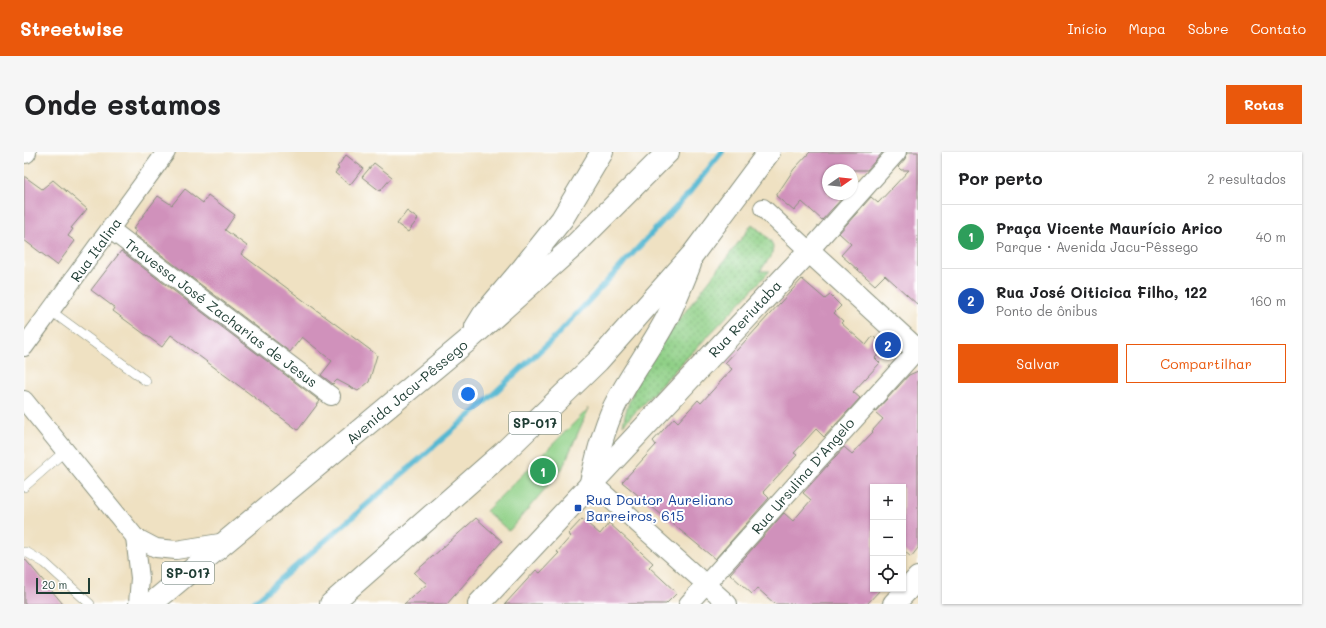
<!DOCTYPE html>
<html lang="pt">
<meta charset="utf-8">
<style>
:root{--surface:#fff;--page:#f6f6f6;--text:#202124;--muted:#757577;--line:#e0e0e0;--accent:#ea580c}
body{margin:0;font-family:Mali,sans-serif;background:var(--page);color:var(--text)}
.controls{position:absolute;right:12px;bottom:12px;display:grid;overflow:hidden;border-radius:0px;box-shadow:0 1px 3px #0004}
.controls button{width:36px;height:36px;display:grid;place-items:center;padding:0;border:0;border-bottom:1px solid var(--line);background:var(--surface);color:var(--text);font:20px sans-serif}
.compass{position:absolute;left:798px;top:12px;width:36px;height:36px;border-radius:50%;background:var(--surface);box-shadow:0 1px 3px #0004;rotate:76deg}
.scale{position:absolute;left:12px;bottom:10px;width:54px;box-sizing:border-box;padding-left:4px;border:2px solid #1f3d34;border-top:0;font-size:11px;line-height:14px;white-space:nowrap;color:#1f3d34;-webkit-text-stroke:3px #fff;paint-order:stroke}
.you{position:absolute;left:444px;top:242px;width:14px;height:14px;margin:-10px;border:3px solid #fff;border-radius:50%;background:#1a73e8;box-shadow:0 0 0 6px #1a73e833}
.badge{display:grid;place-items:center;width:26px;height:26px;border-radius:50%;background:var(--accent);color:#fff;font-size:13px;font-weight:700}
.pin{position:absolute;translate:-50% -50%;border:2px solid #fff;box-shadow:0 1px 4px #0006}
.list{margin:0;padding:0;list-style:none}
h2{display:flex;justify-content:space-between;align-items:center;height:52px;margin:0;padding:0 16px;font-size:17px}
h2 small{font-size:13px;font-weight:400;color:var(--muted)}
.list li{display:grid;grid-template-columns:26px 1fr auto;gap:12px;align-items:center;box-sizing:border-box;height:64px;padding:0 16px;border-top:1px solid var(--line)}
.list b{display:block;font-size:15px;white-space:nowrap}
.list p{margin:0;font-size:13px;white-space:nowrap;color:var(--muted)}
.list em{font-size:13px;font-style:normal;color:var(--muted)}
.actions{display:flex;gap:8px;padding:12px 16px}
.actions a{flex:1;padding:9px 0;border:1px solid var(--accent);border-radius:0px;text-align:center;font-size:14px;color:var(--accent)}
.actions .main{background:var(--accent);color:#fff}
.icon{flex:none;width:22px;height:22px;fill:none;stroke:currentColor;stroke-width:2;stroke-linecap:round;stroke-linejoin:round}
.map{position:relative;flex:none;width:894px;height:452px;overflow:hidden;border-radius:0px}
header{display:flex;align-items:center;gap:24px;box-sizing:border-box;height:56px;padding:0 20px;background:var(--accent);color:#fff}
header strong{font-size:19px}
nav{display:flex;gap:22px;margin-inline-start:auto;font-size:14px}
.intro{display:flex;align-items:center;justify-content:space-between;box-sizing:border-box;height:96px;padding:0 24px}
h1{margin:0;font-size:28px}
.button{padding:10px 18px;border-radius:0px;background:var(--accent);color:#fff;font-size:14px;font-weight:700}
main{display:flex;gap:24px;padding:0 24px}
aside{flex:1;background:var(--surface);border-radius:0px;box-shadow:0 1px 3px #0004}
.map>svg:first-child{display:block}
.grass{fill:url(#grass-dots);stroke:#58865e}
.green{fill:#90d087;stroke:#58865e}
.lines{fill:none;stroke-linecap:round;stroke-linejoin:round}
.stream{stroke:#54b8d2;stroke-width:5.5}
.building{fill:#d091bb}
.service-casing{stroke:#878f7b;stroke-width:10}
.minor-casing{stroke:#878f7b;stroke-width:20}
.tertiary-casing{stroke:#878f7b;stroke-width:24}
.trunk-casing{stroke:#878f7b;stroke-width:24}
.service{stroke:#fff;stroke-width:9}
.minor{stroke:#fff;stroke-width:18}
.tertiary{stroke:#fff;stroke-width:22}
.trunk{stroke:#fff;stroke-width:22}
.transit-dot{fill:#1a4fb4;stroke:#fff;stroke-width:1.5}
.labels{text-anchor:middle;stroke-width:4;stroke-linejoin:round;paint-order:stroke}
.shield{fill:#fff;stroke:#627771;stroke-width:1}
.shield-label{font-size:13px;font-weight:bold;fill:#1f3d34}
.street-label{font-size:14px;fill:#1f3d34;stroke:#fff}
.transit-label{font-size:14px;fill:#164399;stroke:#fff;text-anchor:start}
</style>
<header>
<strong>Streetwise</strong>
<nav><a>Início</a><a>Mapa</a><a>Sobre</a><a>Contato</a></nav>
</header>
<div class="intro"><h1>Onde estamos</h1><a class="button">Rotas</a></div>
<main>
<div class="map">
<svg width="894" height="452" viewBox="0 0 894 452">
<defs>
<pattern id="grass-dots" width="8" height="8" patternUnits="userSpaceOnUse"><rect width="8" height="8" fill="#90d087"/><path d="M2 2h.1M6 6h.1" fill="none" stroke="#75aa6f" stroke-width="1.8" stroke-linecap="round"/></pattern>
</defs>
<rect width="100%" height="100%" fill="#fff"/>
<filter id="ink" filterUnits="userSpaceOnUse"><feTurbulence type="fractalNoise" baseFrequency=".025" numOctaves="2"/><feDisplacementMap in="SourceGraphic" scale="8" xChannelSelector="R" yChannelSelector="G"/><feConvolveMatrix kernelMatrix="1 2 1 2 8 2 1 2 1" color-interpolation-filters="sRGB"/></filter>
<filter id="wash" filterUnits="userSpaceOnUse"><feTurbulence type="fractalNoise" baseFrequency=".012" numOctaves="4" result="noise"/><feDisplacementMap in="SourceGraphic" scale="16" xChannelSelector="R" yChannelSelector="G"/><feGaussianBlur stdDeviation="0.9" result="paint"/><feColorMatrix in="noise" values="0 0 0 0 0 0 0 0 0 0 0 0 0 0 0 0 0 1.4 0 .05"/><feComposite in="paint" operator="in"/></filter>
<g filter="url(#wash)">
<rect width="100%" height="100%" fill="#efe1c2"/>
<path class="grass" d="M 728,72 C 751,92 757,92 736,119 L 746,119 L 599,273 C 607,225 642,185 671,147 C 690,122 710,97 728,72 Z"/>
<path class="green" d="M 565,256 L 538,317 L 485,379 L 462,359 Z"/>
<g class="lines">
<path class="stream" d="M 228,452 L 452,258 L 533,183 L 665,41 L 698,0"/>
</g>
<g id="blocks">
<g class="building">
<path d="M 786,0 L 859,0 L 843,18 L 804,18 L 804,42 L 822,42 L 798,68 L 778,50 L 770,59 L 752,44 L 770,17 Z"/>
<path d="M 883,0 L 894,0 L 894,153 L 861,123 L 851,133 L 817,103 L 827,92 L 815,81 L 847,45 L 854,51 L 885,18 L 877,18 L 874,15 L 881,7 Z"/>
<path d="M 322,3 L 339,16 L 326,33 L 311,21 L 315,16 L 313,15 Z"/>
<path d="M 350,11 L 368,25 L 356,39 L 338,25 Z"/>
<path d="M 0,24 L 18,37 L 29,28 L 63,57 L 47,76 L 49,77 L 44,84 L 51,89 L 33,113 L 0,88 Z"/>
<path d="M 161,37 L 179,51 L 184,43 L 211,63 L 201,78 L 223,94 L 217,102 L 353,203 L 345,230 L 334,239 L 313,228 L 309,232 L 297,223 L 308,209 L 278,185 L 266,200 L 110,82 L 112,79 L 109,77 L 134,44 L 148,53 Z"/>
<path d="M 383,59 L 394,67 L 384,80 L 373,72 Z"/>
<path d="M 97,99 L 296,249 L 274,278 L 147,183 L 138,195 L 89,159 L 91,156 L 67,138 Z"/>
<path d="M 778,127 L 801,147 L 806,143 L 817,154 L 810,161 L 819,169 L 817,171 L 842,193 L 849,184 L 861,195 L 851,206 L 856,211 L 829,240 L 836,246 L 800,285 L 792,277 L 770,301 L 773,303 L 739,340 L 745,346 L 691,407 L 598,330 L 632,293 L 629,289 L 650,266 L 654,270 L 674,248 L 677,251 L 708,217 L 701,211 Z"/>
<path d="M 894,219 L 894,396 L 887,405 L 879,398 L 879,335 L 849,335 L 849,437 L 857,437 L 843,452 L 751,452 L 733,436 L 728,442 L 706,422 L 760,361 L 769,369 L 787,348 L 779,341 L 820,295 L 828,302 L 849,280 L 848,279 L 859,267 L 851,260 L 885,223 Z"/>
<path d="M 452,366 L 478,389 L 423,452 L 380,452 L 403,432 L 390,421 Z"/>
<path d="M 558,367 L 576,382 L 585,371 L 629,411 L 625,415 L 653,441 L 642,452 L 481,452 L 512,418 L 516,421 L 535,401 L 533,400 L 547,384 L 544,382 Z"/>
<path d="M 0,406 L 39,452 L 0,452 Z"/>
</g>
</g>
</g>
<g filter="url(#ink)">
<use href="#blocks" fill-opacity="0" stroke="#878f7b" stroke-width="1"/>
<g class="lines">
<g class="service-casing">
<g id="service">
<path d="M 27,159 L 122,229"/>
<path d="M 0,335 L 41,299"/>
<path d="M 0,400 L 2,400 L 21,411 L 66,452"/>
</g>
</g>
<g class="minor-casing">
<g id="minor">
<path d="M 739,56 L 785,99 L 873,0"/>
<path d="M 87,78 L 307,244"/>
<path d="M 0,195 L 142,0"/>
<path d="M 0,248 L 111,385 L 132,396 L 152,398 L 202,390"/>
<path d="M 567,330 L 704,452"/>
<path d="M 111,385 L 116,426 L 114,452"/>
<path d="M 664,452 L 894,197"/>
</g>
</g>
<g class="tertiary-casing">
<g id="tertiary">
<path d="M 0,0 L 1,0"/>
<path d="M 452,175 L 460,162 L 499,116 L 538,67 L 578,0"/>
<path d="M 455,452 L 785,99 L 894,199"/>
<path d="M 870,452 L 894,426"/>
</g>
</g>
<g class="trunk-casing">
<g id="trunk">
<path d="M 567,330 C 573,305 579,279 590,255 C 605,225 626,198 642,168 C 651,150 658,132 666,112"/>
<path d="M 127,452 L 442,190 L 552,92 L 644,0"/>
<path d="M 307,452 L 480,300 L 574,209 L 669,102 L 745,0"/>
</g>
</g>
<use href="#service" class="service"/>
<use href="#minor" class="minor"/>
<use href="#tertiary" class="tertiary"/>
<use href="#trunk" class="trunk"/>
</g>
</g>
<rect class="transit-dot" x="550" y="352" width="8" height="8" rx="2"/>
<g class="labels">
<g class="shield">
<rect x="485" y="260" width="52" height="22" rx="3"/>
<rect x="138" y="410" width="52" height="22" rx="3"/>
</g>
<g class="shield-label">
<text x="511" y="276">SP-017</text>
<text x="164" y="426">SP-017</text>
</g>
<g class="street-label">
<text transform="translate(72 98) rotate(-54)" y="5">Rua Italina</text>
<text transform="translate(197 161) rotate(37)" y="5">Travessa José Zacharias de Jesus</text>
<text transform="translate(721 167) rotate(-47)" y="5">Rua Reriutaba</text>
<text transform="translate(383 240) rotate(-40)" y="5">Avenida Jacu-Pêssego</text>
<text transform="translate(779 324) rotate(-49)" y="5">Rua Ursulina D'Angelo</text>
</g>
<g class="transit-label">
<text x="562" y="353">Rua Doutor Aureliano<tspan x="562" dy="16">Barreiros, 615</tspan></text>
</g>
</g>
</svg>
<div class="controls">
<button>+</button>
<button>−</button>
<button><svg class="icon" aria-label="locate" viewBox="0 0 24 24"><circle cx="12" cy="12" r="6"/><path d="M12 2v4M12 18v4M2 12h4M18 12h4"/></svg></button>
</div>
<svg class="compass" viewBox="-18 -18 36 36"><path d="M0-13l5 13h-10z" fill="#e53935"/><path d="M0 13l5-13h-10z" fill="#757577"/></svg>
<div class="scale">20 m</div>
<div class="you"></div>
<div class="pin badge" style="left:519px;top:319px;background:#2e9e5b">1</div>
<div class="pin badge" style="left:864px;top:193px;background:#1a4fb4">2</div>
</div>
<aside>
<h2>Por perto<small>2 resultados</small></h2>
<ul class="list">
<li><span class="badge" style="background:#2e9e5b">1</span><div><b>Praça Vicente Maurício Arico</b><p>Parque · Avenida Jacu-Pêssego</p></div><em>40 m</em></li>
<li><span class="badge" style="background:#1a4fb4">2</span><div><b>Rua José Oiticica Filho, 122</b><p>Ponto de ônibus</p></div><em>160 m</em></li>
</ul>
<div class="actions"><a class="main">Salvar</a><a>Compartilhar</a></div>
</aside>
</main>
